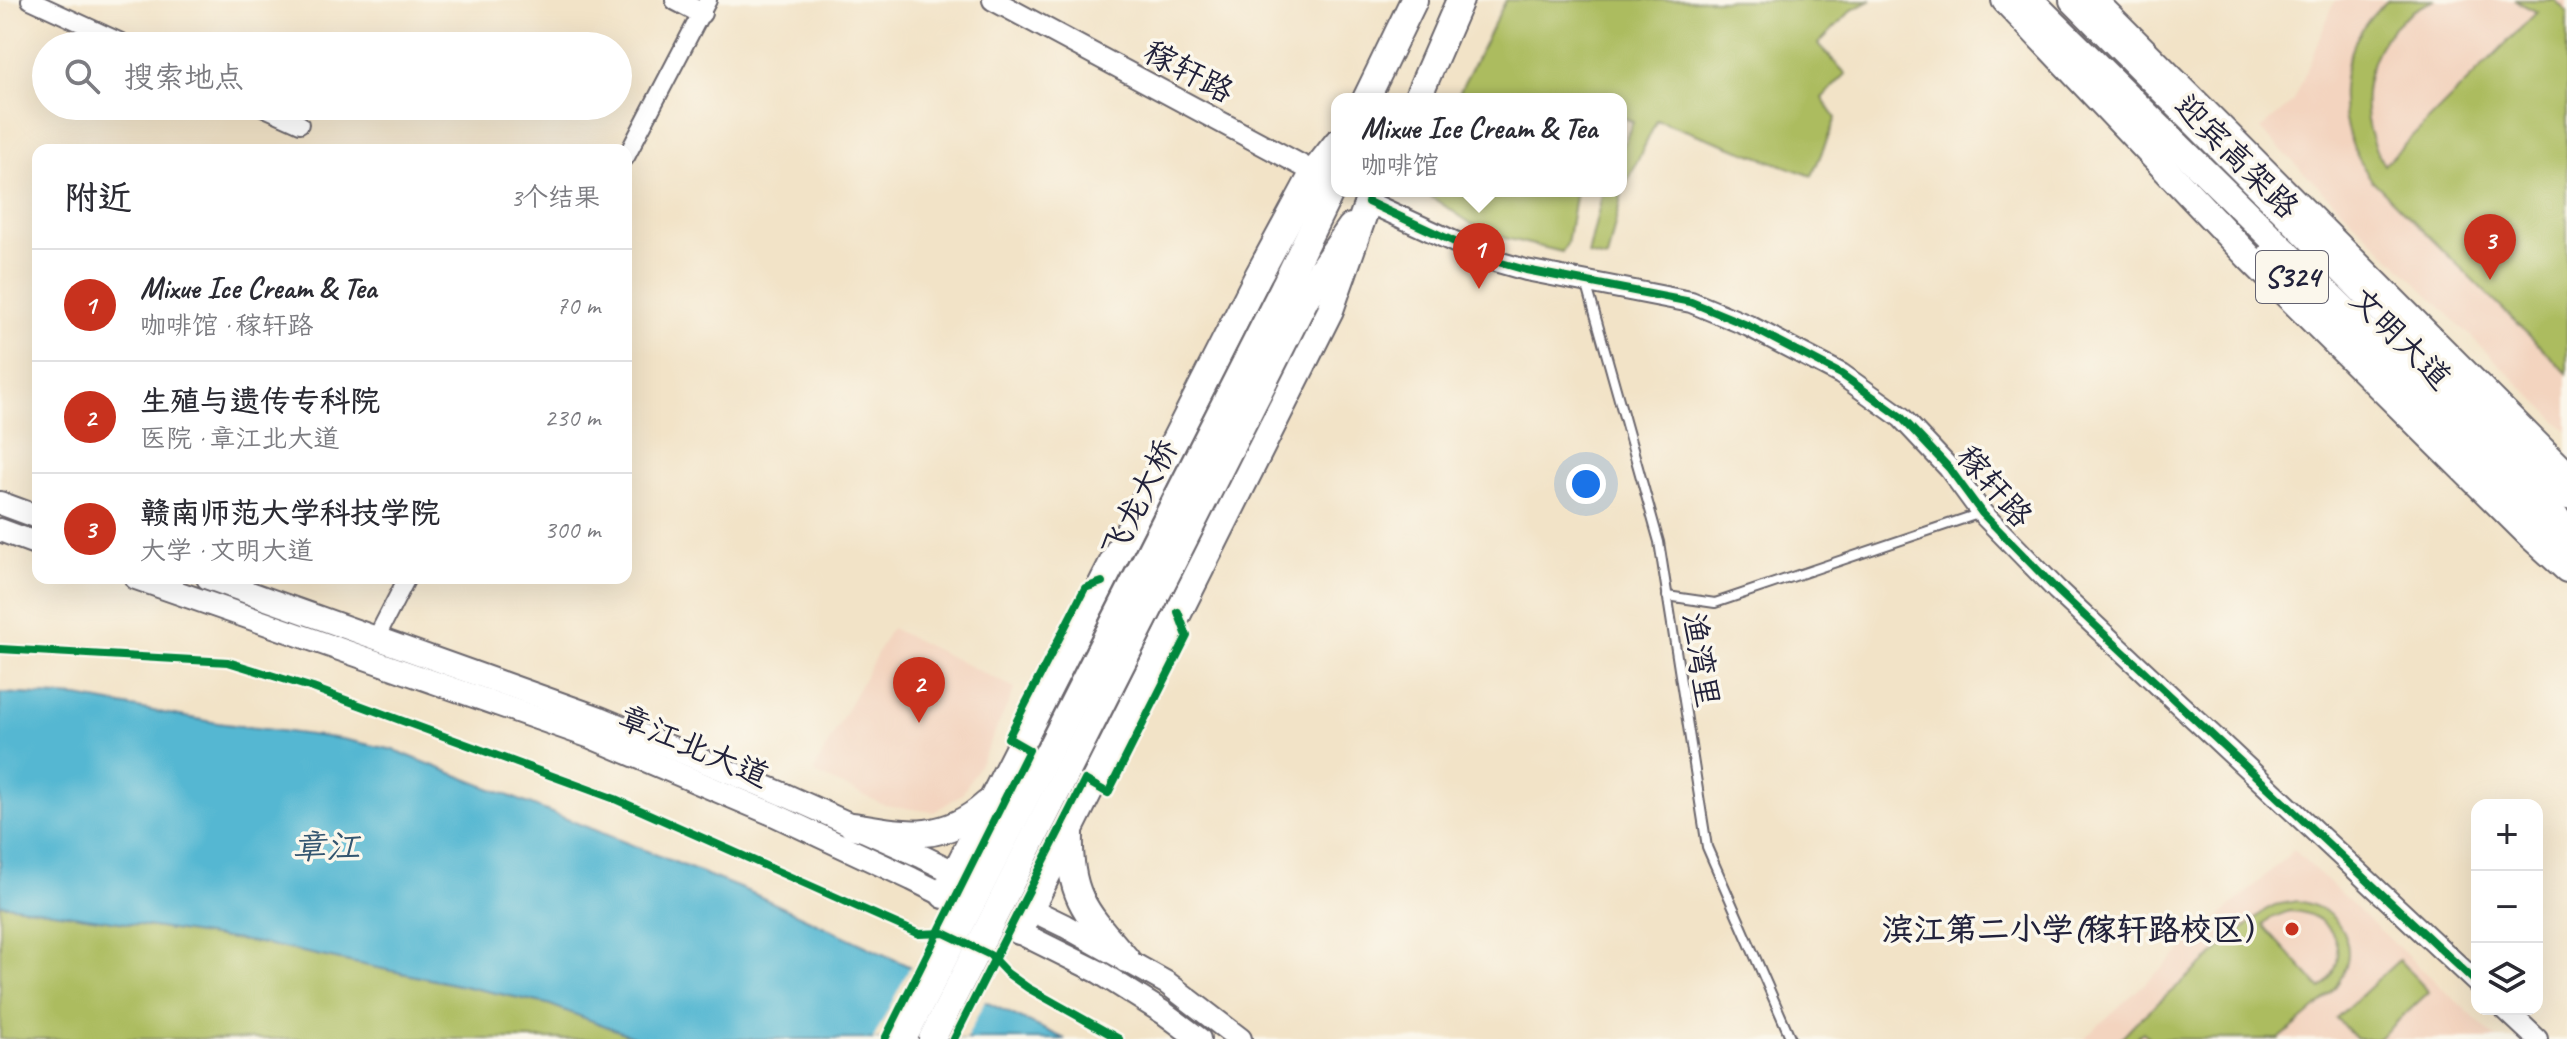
<!DOCTYPE html>
<html lang="zh">
<meta charset="utf-8">
<style>
:root{--surface:#fff;--page:#f2f2f3;--text:#2b2b33;--muted:#7c7c81;--line:#e1e1e2;--accent:#c8321e}
body{margin:0;font-family:Caveat,"LXGW WenKai TC",sans-serif;background:var(--page);color:var(--text)}
.controls{position:absolute;right:24px;bottom:24px;display:grid;overflow:hidden;border-radius:16px;box-shadow:0 8px 32px #0002}
.controls button{width:72px;height:72px;display:grid;place-items:center;padding:0;border:0;border-bottom:2px solid var(--line);background:var(--surface);color:var(--text);font:40px sans-serif}
.you{position:absolute;left:1586px;top:484px;width:28px;height:28px;margin:-20px;border:6px solid #fff;border-radius:50%;background:#1a73e8;box-shadow:0 0 0 12px #1a73e833}
.badge{display:grid;place-items:center;width:52px;height:52px;border-radius:50%;background:var(--accent);color:#fff;font-size:26px;font-weight:700}
.pin{position:absolute;translate:-50% -66px;filter:drop-shadow(0 2px 4px #0008)}
.pin::after{content:'';position:absolute;top:42px;width:28px;height:24px;background:inherit;clip-path:polygon(0 0,100% 0,50% 100%)}
.popup{position:absolute;left:1331px;top:93px;width:296px;height:104px;box-sizing:border-box;display:grid;place-content:center;border-radius:16px;background:var(--surface);filter:drop-shadow(0 2px 6px #0005);font-size:26px;white-space:nowrap;color:var(--muted)}
.popup b{font-size:30px;color:var(--text)}
.popup::after{content:'';position:absolute;left:50%;top:100%;margin-left:-16px;border:16px solid transparent;border-top-color:var(--surface)}
.list{margin:0;padding:0;list-style:none}
h2{display:flex;justify-content:space-between;align-items:center;height:104px;margin:0;padding:0 32px;font-size:34px}
h2 small{font-size:26px;font-weight:400;color:var(--muted)}
.list li{display:grid;grid-template-columns:52px 1fr auto;gap:24px;align-items:center;box-sizing:border-box;height:112px;padding:0 32px;border-top:2px solid var(--line)}
.list b{display:block;font-size:30px;white-space:nowrap}
.list p{margin:0;font-size:26px;white-space:nowrap;color:var(--muted)}
.list em{font-size:26px;font-style:normal;color:var(--muted)}
.icon{flex:none;width:44px;height:44px;fill:none;stroke:currentColor;stroke-width:2;stroke-linecap:round;stroke-linejoin:round}
.map{position:relative;flex:none;width:2567px;height:1039px;overflow:hidden}
.search{position:absolute;background:var(--surface);box-shadow:0 8px 32px #0002;left:32px;top:32px;width:600px;height:88px;display:flex;align-items:center;gap:20px;box-sizing:border-box;padding:0 28px;border-radius:44px;color:var(--muted);font-size:30px}
.panel{position:absolute;background:var(--surface);box-shadow:0 8px 32px #0002;left:32px;top:144px;width:600px;height:440px;border-radius:16px}
.map>svg:first-child{display:block}
.built{fill:#f3d4bf}
.green{fill:#acbc5f;stroke:#676f4d;stroke-width:2;fill-rule:evenodd}
.water{fill:#54b7d2;stroke:#3b6c86;stroke-width:2}
.pier{fill:#f2e3c7}
.lines{fill:none;stroke-linecap:round;stroke-linejoin:round}
.service-casing{stroke:#6b666c;stroke-width:12}
.minor-casing{stroke:#6b666c;stroke-width:20}
.tertiary-casing{stroke:#6b666c;stroke-width:24}
.secondary-casing{stroke:#6b666c;stroke-width:26}
.primary-casing{stroke:#6b666c;stroke-width:30}
.trunk-casing{stroke:#6b666c;stroke-width:30}
.service{stroke:#fff;stroke-width:8}
.minor{stroke:#fff;stroke-width:16}
.tertiary{stroke:#fff;stroke-width:20}
.secondary{stroke:#fff;stroke-width:22}
.primary{stroke:#fff;stroke-width:26}
.trunk{stroke:#fff;stroke-width:26}
.primary-bridge-casing{stroke:#6b666c;stroke-width:30;stroke-linecap:butt}
.primary-bridge{stroke:#fff;stroke-width:26}
.cycleway-casing{stroke:#fbf7ec;stroke-width:13}
.cycleway{stroke:#00873e;stroke-width:8}
.poi-dot{fill:#c8321e;stroke:#fbf7ec;stroke-width:3}
.labels{text-anchor:middle;stroke-width:7;stroke-linejoin:round;paint-order:stroke}
.shield{fill:#fbf7ec;stroke:#636270;stroke-width:2}
.shield-label{font-size:30px;font-weight:bold;fill:#22223b}
.street-label{font-size:32px;fill:#22223b;stroke:#fbf7ec}
.poi-label{font-size:32px;font-weight:bold;fill:#22223b;stroke:#fbf7ec;text-anchor:end}
.water-label{font-size:34px;font-style:italic;fill:#345670;stroke:#fbf7ec}
</style>
<div class="map">
<svg width="2567" height="1039" viewBox="0 0 2567 1039">
<rect width="100%" height="100%" fill="#fbf7ec"/>
<filter id="ink" filterUnits="userSpaceOnUse"><feTurbulence type="fractalNoise" baseFrequency=".0125" numOctaves="2"/><feDisplacementMap in="SourceGraphic" scale="16" xChannelSelector="R" yChannelSelector="G"/><feConvolveMatrix kernelMatrix="1 2 1 2 8 2 1 2 1" color-interpolation-filters="sRGB"/></filter>
<filter id="wash" filterUnits="userSpaceOnUse"><feTurbulence type="fractalNoise" baseFrequency=".006" numOctaves="4" result="noise"/><feDisplacementMap in="SourceGraphic" scale="32" xChannelSelector="R" yChannelSelector="G"/><feGaussianBlur stdDeviation="1.8" result="paint"/><feColorMatrix in="noise" values="0 0 0 0 0 0 0 0 0 0 0 0 0 0 0 0 0 1.4 0 .05"/><feComposite in="paint" operator="in"/></filter>
<g filter="url(#wash)">
<rect width="100%" height="100%" fill="#f2e3c7"/>
<g class="built">
<path d="M 2335,0 L 2567,0 L 2567,431 L 2260,129 L 2294,101 Z"/>
<path d="M 891,628 L 1015,688 L 982,760 L 962,794 L 934,812 L 884,805 L 813,772 Z"/>
<path d="M 2294,850 L 2497,1039 L 2083,1039 Z"/>
</g>
<g class="green">
<path d="M 1506,0 L 1871,0 L 1852,10 L 1818,44 L 1846,74 L 1822,98 L 1836,118 L 1812,176 L 1657,120 L 1622,193 L 1607,259 L 1588,255 L 1603,191 L 1621,191 L 1621,150 L 1633,122 L 1621,116 L 1621,99 L 1456,99 Z"/>
<path d="M 2388,0 L 2435,0 C 2367,24 2347,108 2384,165 L 2537,12 L 2514,0 L 2555,0 L 2567,12 L 2567,373 L 2371,179 C 2330,121 2332,48 2388,0 Z"/>
<path d="M 1428,191 L 1576,191 L 1567,244 L 1562,252 L 1505,238 L 1478,228 L 1430,196 Z"/>
<path d="M 2297,901 C 2314,904 2329,910 2339,925 C 2371,974 2311,1011 2279,1039 L 2150,1039 L 2143,1032 L 2135,1039 L 2120,1039 L 2135,1023 L 2265,910 L 2275,905 ZM 2289,911 C 2334,911 2355,958 2321,989 L 2263,925 L 2271,918 Z"/>
<path d="M 0,904 L 265,944 L 548,1004 L 640,1039 L 0,1039 Z"/>
<path d="M 2399,960 L 2429,992 L 2378,1039 L 2356,1039 L 2336,1018 Z"/>
</g>
<path class="water" d="M 0,693 L 78,697 L 218,723 L 342,739 L 394,750 L 752,893 L 1065,1039 L 640,1039 L 548,1004 L 265,944 L 0,904 Z"/>
<path class="pier" d="M 912,963 L 987,997 L 966,1039 L 873,1039 Z"/>
</g>
<g filter="url(#ink)">
<g class="lines">
<g class="service-casing">
<g id="service">
<path d="M 1586,282 L 1659,542 L 1707,847 L 1791,1039"/>
<path d="M 1667,596 L 1715,603 L 1981,513"/>
</g>
</g>
<g class="minor-casing">
<g id="minor">
<path d="M 30,0 L 130,46"/>
<path d="M 260,106 L 300,124"/>
<path d="M 626,157 L 708,0"/>
<path d="M 377,636 L 407,578"/>
</g>
</g>
<g class="tertiary-casing">
<g id="tertiary">
<path d="M 676,0 L 701,13"/>
<path d="M 993,0 L 1314,172"/>
<path d="M 1368,202 L 1498,262 L 1526,270 L 1691,302 L 1749,326 L 1841,374 L 1901,417 L 1949,468 L 1982,513 L 2057,590 L 2477,983"/>
<path d="M 2505,1009 L 2537,1039"/>
</g>
</g>
<g class="secondary-casing">
<g id="secondary">
<path d="M 0,503 L 38,517"/>
<path d="M 0,530 L 38,544"/>
<path d="M 136,578 L 591,737 L 775,815 L 912,879 L 1099,972 L 1164,1013 L 1199,1039"/>
<path d="M 208,578 L 600,718 L 785,795 L 923,857 L 1065,926 L 1167,983 L 1240,1039"/>
</g>
</g>
<g class="primary-casing">
<g id="primary">
<path d="M 2093,0 L 2567,475"/>
<path d="M 1366,99 L 1414,0"/>
<path d="M 1417,99 L 1460,0"/>
<path d="M 2271,255 L 2567,553"/>
<path d="M 1284,287 L 1337,178"/>
<path d="M 1306,298 L 1319,273 L 1351,227"/>
<path d="M 853,826 C 906,835 944,843 987,804"/>
<path d="M 1070,833 C 1068,897 1087,914 1126,959"/>
<path d="M 944,895 L 1259,274 L 1314,172 L 1337,143"/>
<path d="M 1019,931 L 1330,310 L 1368,202"/>
</g>
</g>
<g class="trunk-casing">
<g id="trunk">
<path d="M 2005,0 L 2248,256 L 2533,538 L 2567,569"/>
<path d="M 2030,0 L 2567,529"/>
<path d="M 2073,0 L 2567,496"/>
</g>
</g>
<use href="#service" class="service"/>
<use href="#minor" class="minor"/>
<use href="#tertiary" class="tertiary"/>
<use href="#secondary" class="secondary"/>
<use href="#primary" class="primary"/>
<use href="#trunk" class="trunk"/>
<g class="primary-bridge-casing">
<g id="primary-bridge">
<path d="M 903,1039 L 1284,287"/>
<path d="M 932,1039 L 1306,298"/>
</g>
</g>
<use href="#primary-bridge" class="primary-bridge"/>
<g class="cycleway-casing">
<g id="cycleway">
<path d="M 1368,202 L 1498,262 L 1526,270 L 1691,302 L 1749,326 L 1841,374 L 1901,417 L 1949,468 L 1982,513 L 2057,590 L 2477,983"/>
<path d="M 0,649 L 228,662 L 313,688 L 615,799 L 919,934 L 944,933 L 990,955 L 1007,973 L 1028,988 L 1119,1039"/>
<path d="M 885,1039 L 1029,750 L 1008,738 L 1085,588 L 1102,582"/>
<path d="M 954,1039 L 1085,780 L 1108,793 L 1187,636 L 1178,612"/>
</g>
</g>
<use href="#cycleway" class="cycleway"/>
</g>
</g>
<circle class="poi-dot" cx="2292" cy="929" r="8"/>
<g class="labels">
<rect class="shield" x="2256" y="251" width="72" height="52" rx="6"/>
<g class="shield-label">
<text x="2292" y="287">S324</text>
</g>
<g class="street-label">
<text transform="translate(1189 71) rotate(28)" y="11">稼轩路</text>
<text transform="translate(2237 156) rotate(45)" y="11">迎宾高架路</text>
<text transform="translate(2401 338) rotate(45)" y="11">文明大道</text>
<text transform="translate(1995 486) rotate(49)" y="11">稼轩路</text>
<text transform="translate(1139 498) rotate(-63)" y="11">飞龙大桥</text>
<text transform="translate(1701 660) rotate(81)" y="11">渔湾里</text>
<text transform="translate(694 746) rotate(23)" y="11">章江北大道</text>
</g>
<g class="poi-label">
<text x="2276" y="940">滨江第二小学(稼轩路校区）</text>
</g>
<g class="water-label">
<text x="326" y="858">章江</text>
</g>
</g>
</svg>
<div class="controls">
<button>+</button>
<button>−</button>
<button><svg class="icon" aria-label="layers" viewBox="0 0 24 24"><path d="M12 4l9 5-9 5-9-5zM3 14l9 5 9-5"/></svg></button>
</div>
<div class="you"></div>
<div class="pin badge" style="left:1479px;top:289px">1</div>
<div class="popup"><b>Mixue Ice Cream &amp; Tea</b>咖啡馆</div>
<div class="pin badge" style="left:919px;top:723px">2</div>
<div class="pin badge" style="left:2490px;top:280px">3</div>
<div class="search"><svg class="icon" aria-label="search" viewBox="0 0 24 24"><circle cx="10" cy="10" r="6"/><path d="M15 15l6 6"/></svg>搜索地点</div>
<section class="panel">
<h2>附近<small>3个结果</small></h2>
<ul class="list">
<li><span class="badge">1</span><div><b>Mixue Ice Cream &amp; Tea</b><p>咖啡馆 · 稼轩路</p></div><em>70 m</em></li>
<li><span class="badge">2</span><div><b>生殖与遗传专科院</b><p>医院 · 章江北大道</p></div><em>230 m</em></li>
<li><span class="badge">3</span><div><b>赣南师范大学科技学院</b><p>大学 · 文明大道</p></div><em>300 m</em></li>
</ul>
</section>
</div>
